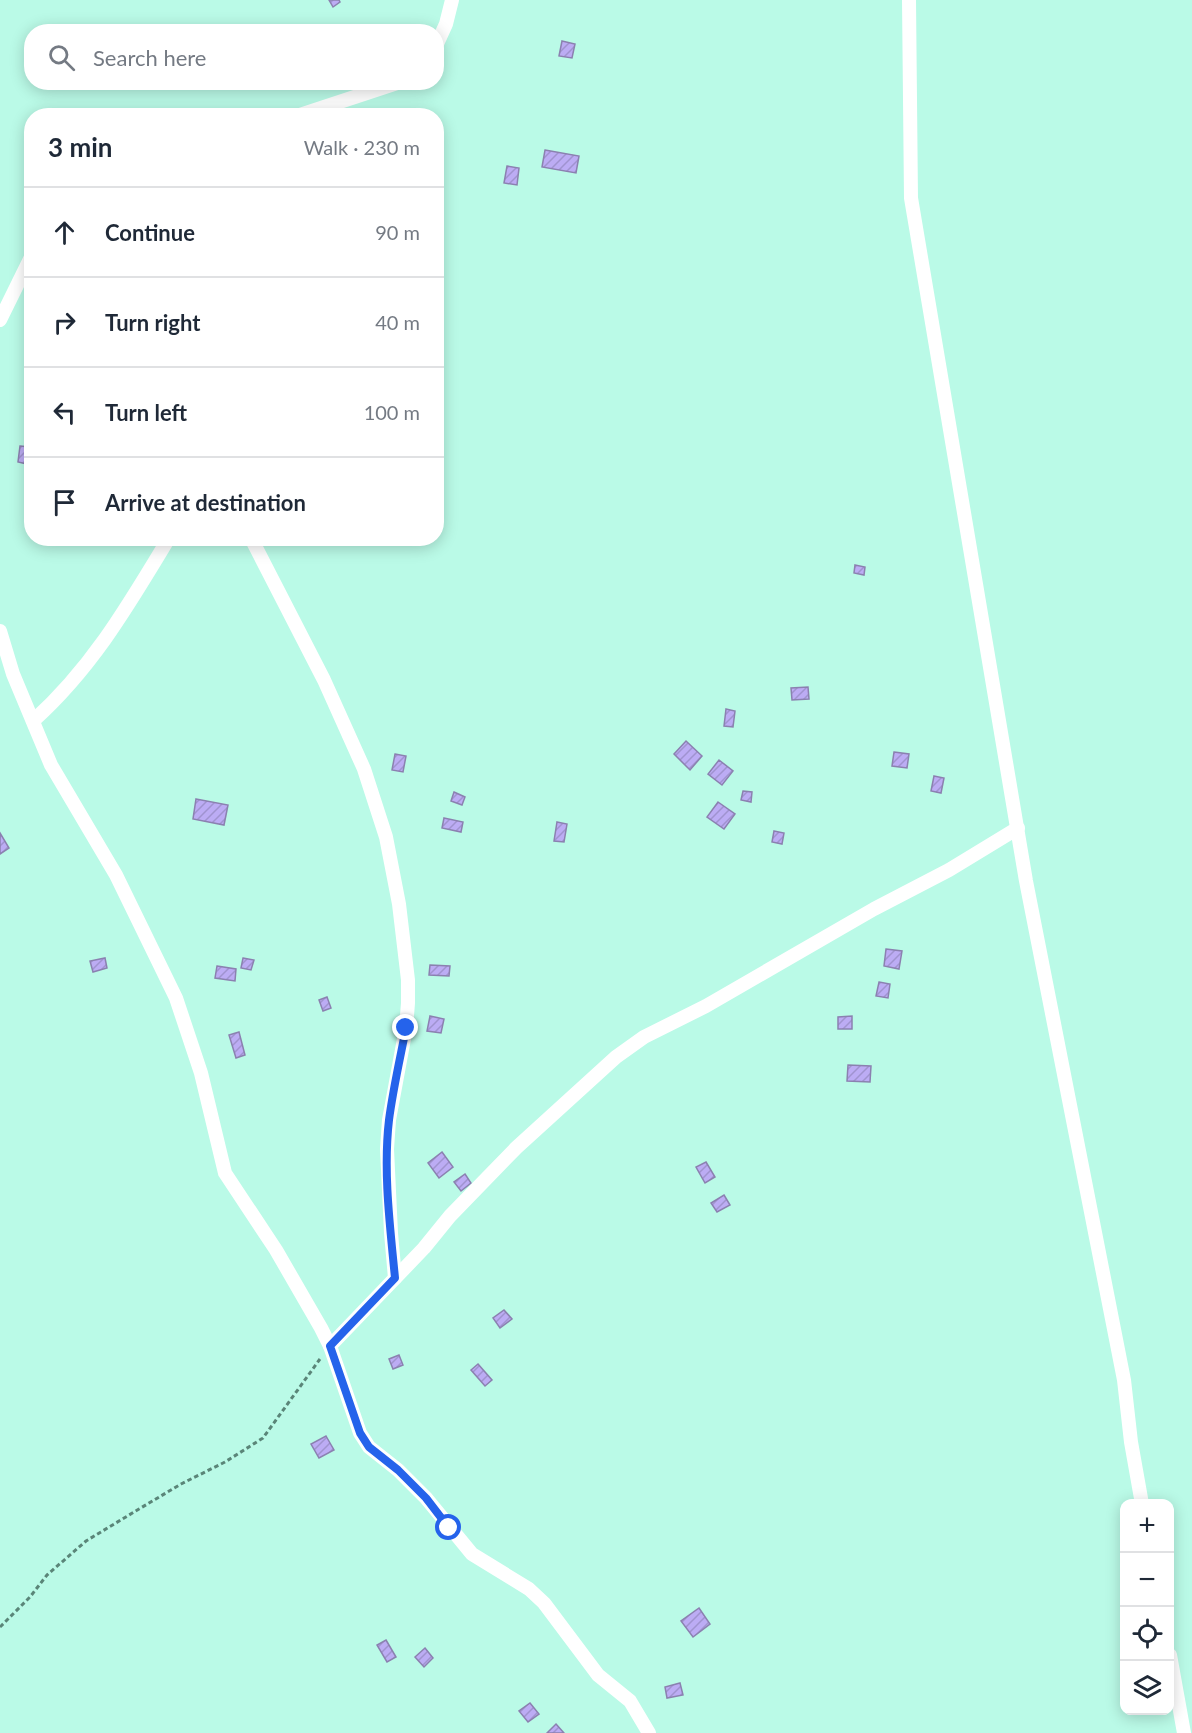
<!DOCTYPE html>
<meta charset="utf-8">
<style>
:root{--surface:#fff;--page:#f6f6f7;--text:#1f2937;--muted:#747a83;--line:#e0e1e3}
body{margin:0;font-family:Lato,sans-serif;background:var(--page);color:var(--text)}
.controls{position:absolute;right:18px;bottom:18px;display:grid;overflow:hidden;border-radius:12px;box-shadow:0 3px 15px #0003}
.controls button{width:54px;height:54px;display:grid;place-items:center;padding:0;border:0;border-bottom:2px solid var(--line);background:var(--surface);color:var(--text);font:30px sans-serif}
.stop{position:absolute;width:18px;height:18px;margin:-14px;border:4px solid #2563eb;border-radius:50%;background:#fff}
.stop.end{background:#2563eb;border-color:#fff;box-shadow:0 2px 6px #0008}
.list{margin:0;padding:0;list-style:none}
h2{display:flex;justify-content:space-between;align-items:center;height:78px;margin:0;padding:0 24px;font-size:26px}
h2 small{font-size:20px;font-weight:400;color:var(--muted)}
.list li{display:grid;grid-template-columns:39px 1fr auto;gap:18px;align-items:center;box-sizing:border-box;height:90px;padding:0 24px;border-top:2px solid var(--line)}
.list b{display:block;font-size:22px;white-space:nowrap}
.list em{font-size:20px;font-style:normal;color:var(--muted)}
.icon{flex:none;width:33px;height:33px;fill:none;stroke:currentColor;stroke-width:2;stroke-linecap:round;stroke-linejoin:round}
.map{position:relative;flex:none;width:1192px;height:1733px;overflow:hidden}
.search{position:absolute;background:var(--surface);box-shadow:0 3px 15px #0003;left:24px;top:24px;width:420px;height:66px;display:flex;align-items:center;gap:15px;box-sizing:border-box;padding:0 21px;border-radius:24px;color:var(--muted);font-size:22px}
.panel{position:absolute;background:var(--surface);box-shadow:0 3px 15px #0003;left:24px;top:108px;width:420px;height:438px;border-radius:24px}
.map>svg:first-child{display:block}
.building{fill:url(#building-hatch);stroke:#8b81b0;stroke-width:1.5}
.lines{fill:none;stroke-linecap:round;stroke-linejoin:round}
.path{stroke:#5a8578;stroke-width:3;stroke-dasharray:4.5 3;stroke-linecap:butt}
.minor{stroke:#fff;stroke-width:14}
.route{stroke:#2563eb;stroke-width:8}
</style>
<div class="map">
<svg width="1192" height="1733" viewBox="0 0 1192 1733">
<defs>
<pattern id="building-hatch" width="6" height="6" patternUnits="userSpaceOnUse" patternTransform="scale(1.5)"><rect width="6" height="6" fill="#bcacf4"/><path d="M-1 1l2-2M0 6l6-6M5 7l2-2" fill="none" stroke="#a093d0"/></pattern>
</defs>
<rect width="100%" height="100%" fill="#bafae7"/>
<g class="building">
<path d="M 329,0 L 339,0 L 340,2 L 333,7 Z"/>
<path d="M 562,41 L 575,44 L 572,58 L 559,56 Z"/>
<path d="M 545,150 L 579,156 L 576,173 L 542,167 Z"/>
<path d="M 507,166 L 519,168 L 517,185 L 504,183 Z"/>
<path d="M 20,446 L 30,447 L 27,464 L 18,462 Z"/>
<path d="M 855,565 L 865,567 L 864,575 L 854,573 Z"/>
<path d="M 808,687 L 809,699 L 792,700 L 791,688 Z"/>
<path d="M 726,709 L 735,711 L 733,727 L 724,726 Z"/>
<path d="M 686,741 L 702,756 L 690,770 L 674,754 Z"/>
<path d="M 894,752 L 909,754 L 907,768 L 892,766 Z"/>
<path d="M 395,754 L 406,756 L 403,772 L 392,770 Z"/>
<path d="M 719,760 L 733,771 L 722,785 L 708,774 Z"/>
<path d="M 934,776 L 944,778 L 941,793 L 931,791 Z"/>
<path d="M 743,791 L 752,792 L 751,802 L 741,800 Z"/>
<path d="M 454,792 L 465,797 L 462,805 L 451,801 Z"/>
<path d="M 196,799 L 228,805 L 224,825 L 193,819 Z"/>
<path d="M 718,802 L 735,814 L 724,829 L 707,817 Z"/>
<path d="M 444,818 L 463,822 L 461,832 L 442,828 Z"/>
<path d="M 557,822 L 567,824 L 564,842 L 554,841 Z"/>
<path d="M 774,831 L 784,833 L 782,844 L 772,842 Z"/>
<path d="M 0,833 L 9,848 L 0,854 Z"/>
<path d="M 886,949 L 902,951 L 899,969 L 884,966 Z"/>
<path d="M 105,958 L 107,968 L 93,972 L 90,961 Z"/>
<path d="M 243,958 L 254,960 L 251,970 L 241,968 Z"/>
<path d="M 430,965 L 450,966 L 449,976 L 429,975 Z"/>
<path d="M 217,966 L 236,969 L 235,981 L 215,978 Z"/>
<path d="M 879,982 L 890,984 L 888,998 L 876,996 Z"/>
<path d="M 327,997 L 331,1008 L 323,1011 L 319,1000 Z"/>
<path d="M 430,1016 L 444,1019 L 441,1033 L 427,1031 Z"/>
<path d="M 852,1016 L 852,1029 L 838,1029 L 838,1017 Z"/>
<path d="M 239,1032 L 245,1055 L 236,1058 L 229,1035 Z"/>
<path d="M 848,1065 L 871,1066 L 870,1082 L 847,1081 Z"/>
<path d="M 442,1152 L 453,1167 L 439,1178 L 428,1163 Z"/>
<path d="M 706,1162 L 715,1177 L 705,1183 L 696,1167 Z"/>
<path d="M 465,1174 L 471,1183 L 461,1191 L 454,1182 Z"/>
<path d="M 724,1195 L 730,1205 L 717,1212 L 711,1203 Z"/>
<path d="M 504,1310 L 512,1319 L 500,1328 L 493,1318 Z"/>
<path d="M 399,1355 L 403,1365 L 393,1369 L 389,1359 Z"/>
<path d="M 478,1364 L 492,1380 L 485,1386 L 471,1370 Z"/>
<path d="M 326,1436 L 334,1450 L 319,1458 L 311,1444 Z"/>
<path d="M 699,1608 L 710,1624 L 693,1637 L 681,1621 Z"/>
<path d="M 386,1640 L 396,1657 L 387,1662 L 377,1645 Z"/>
<path d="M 425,1648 L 433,1658 L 424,1667 L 415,1657 Z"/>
<path d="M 680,1683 L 683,1695 L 667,1698 L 665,1687 Z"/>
<path d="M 530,1703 L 539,1714 L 528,1722 L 519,1711 Z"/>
<path d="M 556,1724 L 564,1733 L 547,1733 Z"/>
</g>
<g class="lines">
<path class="path" d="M 0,1627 L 30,1597 L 47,1575 L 86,1541 L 139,1509 L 181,1484 L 225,1462 L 263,1438 L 320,1359"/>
<g class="minor">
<path d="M 909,0 L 911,198 L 1026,881 L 1124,1380 L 1131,1442 L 1142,1504"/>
<path d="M 436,46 L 446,24 L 452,0"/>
<path d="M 297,116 L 400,82"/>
<path d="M 0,320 L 32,255"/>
<path d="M 251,538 L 324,680 L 364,769 L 386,837 L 399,904 L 408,980 L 408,1003 L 406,1028 L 389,1120 L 387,1149 L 391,1233 L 395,1278"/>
<path d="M 0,631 L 13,674 L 51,765 L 116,875 L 176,998 L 201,1073 L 225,1173 L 276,1250 L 321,1328 L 330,1346 L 360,1433 L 369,1447 L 398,1470 L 426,1498 L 472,1554 L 529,1589 L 544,1603 L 598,1675 L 630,1701 L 649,1733"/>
<path d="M 33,721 C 92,668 128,606 169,538"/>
<path d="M 330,1346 L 424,1248 L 450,1216 L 516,1148 L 616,1057 L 644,1037 L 706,1006 L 874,909 L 949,870 L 1018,828"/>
<path d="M 1170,1655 L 1184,1733"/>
</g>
</g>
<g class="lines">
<path class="route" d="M 406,1028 C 400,1059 393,1089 389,1120 C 383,1171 390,1226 395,1278 L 330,1346 L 360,1433 L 369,1447 L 398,1470 L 426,1498 L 449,1528"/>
</g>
</svg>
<div class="controls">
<button>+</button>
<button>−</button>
<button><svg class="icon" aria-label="locate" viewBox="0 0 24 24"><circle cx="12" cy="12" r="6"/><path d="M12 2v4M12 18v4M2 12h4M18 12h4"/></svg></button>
<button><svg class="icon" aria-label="layers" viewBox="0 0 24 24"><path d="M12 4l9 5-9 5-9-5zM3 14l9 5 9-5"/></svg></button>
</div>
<div class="stop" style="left:449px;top:1528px"></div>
<div class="stop end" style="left:406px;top:1028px"></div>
<div class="search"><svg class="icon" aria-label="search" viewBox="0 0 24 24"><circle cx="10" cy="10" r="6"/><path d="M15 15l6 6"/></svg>Search here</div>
<section class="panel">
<h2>3 min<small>Walk · 230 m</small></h2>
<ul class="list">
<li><svg class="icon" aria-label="ahead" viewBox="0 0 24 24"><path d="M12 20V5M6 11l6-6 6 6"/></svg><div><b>Continue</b></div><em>90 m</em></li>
<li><svg class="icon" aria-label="right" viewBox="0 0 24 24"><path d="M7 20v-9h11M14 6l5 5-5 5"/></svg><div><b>Turn right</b></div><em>40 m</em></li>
<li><svg class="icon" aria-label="left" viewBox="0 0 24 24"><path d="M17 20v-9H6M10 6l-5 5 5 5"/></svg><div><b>Turn left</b></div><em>100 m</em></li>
<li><svg class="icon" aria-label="arrive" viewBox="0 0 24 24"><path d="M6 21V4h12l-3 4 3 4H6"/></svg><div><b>Arrive at destination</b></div></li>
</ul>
</section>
</div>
